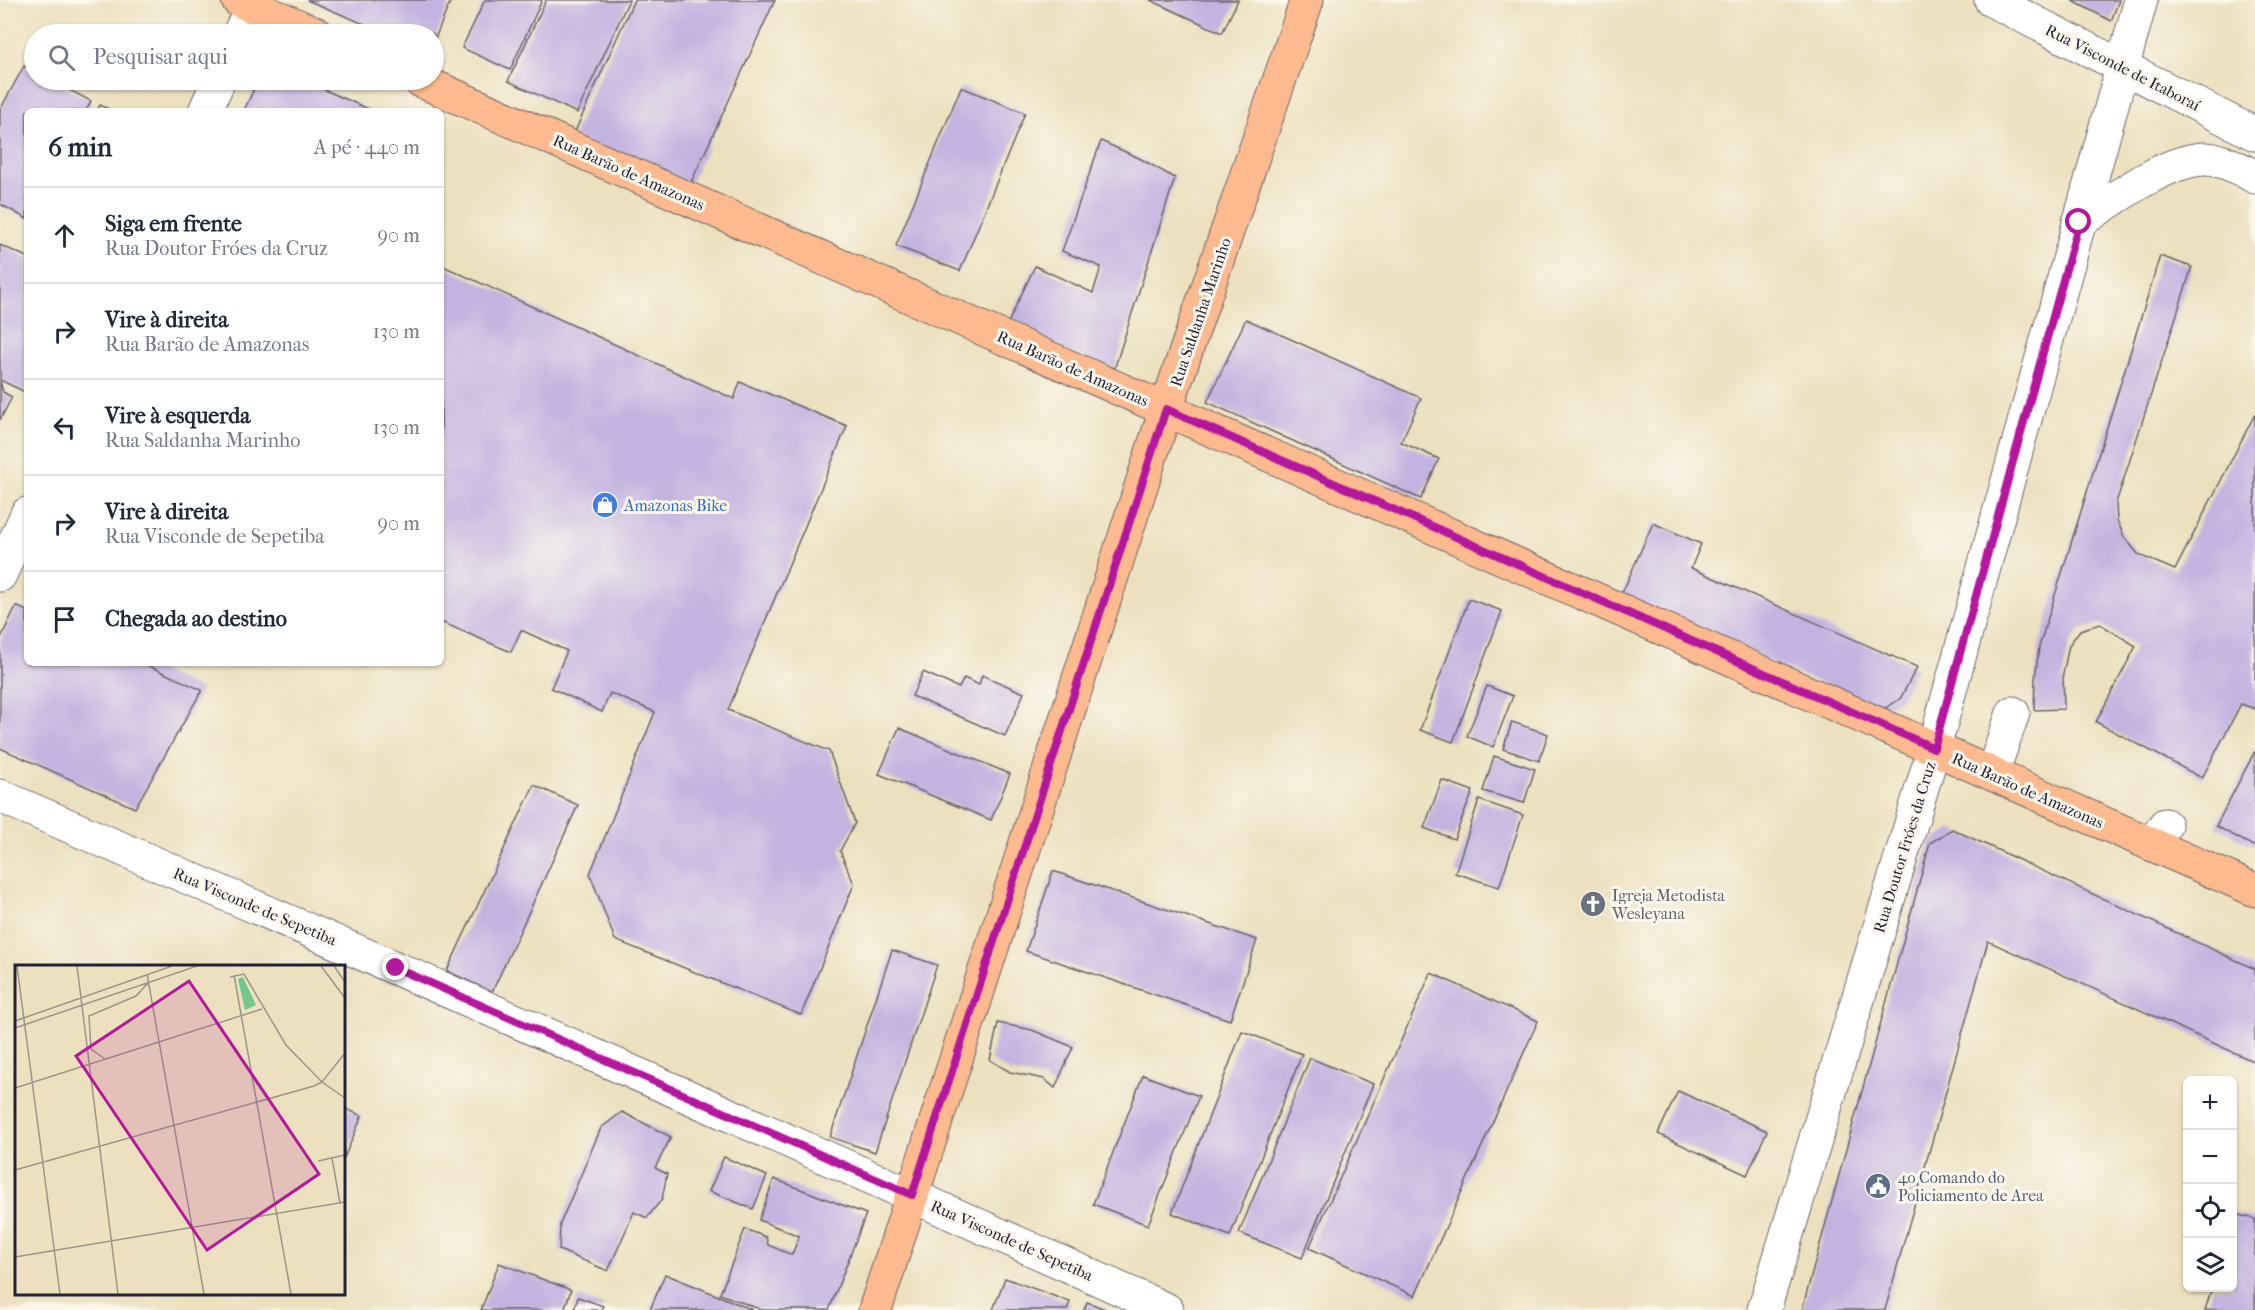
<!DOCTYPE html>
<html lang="pt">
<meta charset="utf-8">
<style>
:root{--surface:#fff;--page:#f2f2f3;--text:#1f2937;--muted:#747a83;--line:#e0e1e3}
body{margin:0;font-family:"IM FELL French Canon",serif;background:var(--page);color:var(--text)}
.controls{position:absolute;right:18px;bottom:18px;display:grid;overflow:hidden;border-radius:9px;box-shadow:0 2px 4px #0004}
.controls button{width:54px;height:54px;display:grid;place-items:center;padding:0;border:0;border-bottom:2px solid var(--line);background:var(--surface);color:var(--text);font:30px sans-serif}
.stop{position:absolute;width:18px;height:18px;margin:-14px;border:4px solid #b5179e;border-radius:50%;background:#fff}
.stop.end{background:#b5179e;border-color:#fff;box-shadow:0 2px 6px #0008}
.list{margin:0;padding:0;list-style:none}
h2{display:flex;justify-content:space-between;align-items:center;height:78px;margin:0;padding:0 24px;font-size:26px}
h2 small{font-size:20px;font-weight:400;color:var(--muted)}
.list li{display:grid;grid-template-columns:39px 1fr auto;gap:18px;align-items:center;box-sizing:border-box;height:96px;padding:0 24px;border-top:2px solid var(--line)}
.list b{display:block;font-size:22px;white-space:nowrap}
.list p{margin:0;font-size:20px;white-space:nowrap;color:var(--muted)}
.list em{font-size:20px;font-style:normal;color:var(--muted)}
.icon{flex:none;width:33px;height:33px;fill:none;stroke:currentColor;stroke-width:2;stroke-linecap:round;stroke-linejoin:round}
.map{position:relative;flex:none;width:2255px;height:1310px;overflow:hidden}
.search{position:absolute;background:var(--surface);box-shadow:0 2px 4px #0004;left:24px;top:24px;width:420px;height:66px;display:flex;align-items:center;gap:15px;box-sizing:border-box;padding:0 21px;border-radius:33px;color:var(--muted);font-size:22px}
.panel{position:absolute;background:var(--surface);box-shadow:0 2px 4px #0004;left:24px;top:108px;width:420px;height:558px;border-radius:9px}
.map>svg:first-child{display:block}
.building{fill:#c2b3e0}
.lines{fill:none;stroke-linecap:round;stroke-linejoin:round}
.minor-casing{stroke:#696469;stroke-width:35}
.major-casing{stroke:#696469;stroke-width:35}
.minor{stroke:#fff;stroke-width:33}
.major{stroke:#fcba8e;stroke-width:33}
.route{stroke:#b5179e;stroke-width:8}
.labels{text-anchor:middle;stroke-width:6;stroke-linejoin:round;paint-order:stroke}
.street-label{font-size:16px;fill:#22223b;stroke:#fbf7ec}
.shop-label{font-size:16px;fill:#366cbe;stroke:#fbf7ec;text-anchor:start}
.worship-label{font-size:16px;fill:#5b616d;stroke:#fbf7ec;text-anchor:start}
.service-label{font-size:16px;fill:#4e5e75;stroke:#fbf7ec;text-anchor:start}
.inset-road{fill:none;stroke:#9b948a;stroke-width:1.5}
.view{fill:#b5179e;fill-opacity:0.15;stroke:#b5179e;stroke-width:3}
.inset-edge{fill:none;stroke:#22223b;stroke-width:3}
</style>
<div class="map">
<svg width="2255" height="1310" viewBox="0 0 2255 1310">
<rect width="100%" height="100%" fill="#fbf7ec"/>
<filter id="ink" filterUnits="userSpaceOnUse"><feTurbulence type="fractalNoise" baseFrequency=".0167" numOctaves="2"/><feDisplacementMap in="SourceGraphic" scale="12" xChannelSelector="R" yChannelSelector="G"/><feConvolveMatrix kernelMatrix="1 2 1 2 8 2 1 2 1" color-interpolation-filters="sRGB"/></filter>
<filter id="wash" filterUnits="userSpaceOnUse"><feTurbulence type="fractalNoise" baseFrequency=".008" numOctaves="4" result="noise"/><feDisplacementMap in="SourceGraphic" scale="24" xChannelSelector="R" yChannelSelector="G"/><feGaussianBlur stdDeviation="1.35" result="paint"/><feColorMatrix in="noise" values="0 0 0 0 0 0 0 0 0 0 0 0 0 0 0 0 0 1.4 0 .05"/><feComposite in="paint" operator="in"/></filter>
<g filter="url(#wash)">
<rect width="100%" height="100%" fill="#ece0be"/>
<g id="blocks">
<g class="building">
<path d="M 307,0 L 451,0 L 434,41 L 434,34 L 388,34 Z"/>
<path d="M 485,0 L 542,0 L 510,70 L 462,48 Z"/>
<path d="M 546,0 L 629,0 L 577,113 L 508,81 Z"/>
<path d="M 634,0 L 775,0 L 688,189 L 573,136 Z"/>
<path d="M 1150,0 L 1238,0 L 1222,33 Z"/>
<path d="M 2071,0 L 2119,0 L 2111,21 Z"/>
<path d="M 24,66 L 34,71 L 34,80 L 50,80 L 91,101 L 86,111 L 27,111 L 27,219 L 0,204 L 0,110 Z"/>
<path d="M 258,80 L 268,84 L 270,80 L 302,80 L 373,111 L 244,111 Z"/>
<path d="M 961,87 L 1025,113 L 960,271 L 896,246 Z"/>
<path d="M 100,105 L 113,111 L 97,111 Z"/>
<path d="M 1101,141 L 1139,158 L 1175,178 L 1114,370 L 1006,327 L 1035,266 L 1093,293 L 1101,267 L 1062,251 Z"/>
<path d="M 0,245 L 27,257 L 27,393 L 0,380 Z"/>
<path d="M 2160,256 L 2192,267 L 2116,503 L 2117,520 L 2124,537 L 2139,555 L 2175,570 L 2255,414 L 2255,709 L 2241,704 L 2202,778 L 2096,722 L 2136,646 L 2100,624 L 2080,630 L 2069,645 L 2063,674 L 2064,709 L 2034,710 L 2035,679 L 2039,647 Z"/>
<path d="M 441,265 L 734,399 L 740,382 L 847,426 L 728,710 L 829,751 L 855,823 L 840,851 L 854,884 L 801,1015 L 615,940 L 590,874 L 655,712 L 610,693 L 602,712 L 551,688 L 567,651 L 521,630 L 511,652 L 441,622 Z"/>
<path d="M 1246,319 L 1421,398 L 1401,442 L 1439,459 L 1421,499 L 1207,402 Z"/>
<path d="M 0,381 L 3,392 L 12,397 L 0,420 Z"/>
<path d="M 1653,523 L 1701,544 L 1691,568 L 1917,667 L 1900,699 L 1884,709 L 1619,600 Z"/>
<path d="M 1469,599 L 1502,611 L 1453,742 L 1420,730 Z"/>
<path d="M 16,606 L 27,611 L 27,663 L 142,663 L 202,690 L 135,808 L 0,748 L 0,640 Z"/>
<path d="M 923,672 L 959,688 L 964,678 L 979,685 L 982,675 L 1024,693 L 1005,736 L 912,696 Z"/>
<path d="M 1487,686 L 1513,696 L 1493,747 L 1467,736 Z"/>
<path d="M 1512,722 L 1548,734 L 1539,761 L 1503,749 Z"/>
<path d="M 899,728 L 1010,774 L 991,820 L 879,774 Z"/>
<path d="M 2255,751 L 2255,847 L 2216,826 Z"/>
<path d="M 1494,756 L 1535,769 L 1524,803 L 1483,791 Z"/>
<path d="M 1442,780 L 1473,791 L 1454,839 L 1424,828 Z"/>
<path d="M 534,785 L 578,805 L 492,992 L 447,971 Z"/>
<path d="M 1479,800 L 1523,815 L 1499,887 L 1455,873 Z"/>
<path d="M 1952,829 L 2255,969 L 2255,1062 L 1988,941 L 1885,1310 L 1802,1310 L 1930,843 Z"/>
<path d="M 1053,871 L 1257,940 L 1230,1020 L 1026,951 Z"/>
<path d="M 892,950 L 937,965 L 875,1152 L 830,1137 Z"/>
<path d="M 1431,973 L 1538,1021 L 1415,1296 L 1309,1248 Z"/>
<path d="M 998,1023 L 1032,1030 L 1073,1047 L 1055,1088 L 1044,1079 L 1010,1072 L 990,1060 Z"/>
<path d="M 1242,1031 L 1302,1054 L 1230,1236 L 1172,1213 Z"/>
<path d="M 1310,1058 L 1373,1084 L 1302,1258 L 1239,1233 Z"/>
<path d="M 1143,1075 L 1199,1096 L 1148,1225 L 1093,1204 Z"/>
<path d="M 1678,1091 L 1767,1131 L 1747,1175 L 1658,1134 Z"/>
<path d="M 344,1108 L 362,1116 L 344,1158 Z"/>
<path d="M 622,1112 L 671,1137 L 655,1168 L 667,1174 L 662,1199 L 647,1218 L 634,1212 L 608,1271 L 559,1250 L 560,1224 L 601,1128 Z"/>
<path d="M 724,1157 L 767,1176 L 753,1209 L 709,1191 Z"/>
<path d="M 774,1179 L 866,1214 L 829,1310 L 762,1310 L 720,1294 L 745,1229 L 766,1237 L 768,1245 L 792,1255 L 799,1236 L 759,1220 Z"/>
<path d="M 2232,1213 L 2255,1219 L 2255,1310 L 2205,1310 L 2212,1288 L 2232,1288 Z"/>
<path d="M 499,1263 L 571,1290 L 564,1310 L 481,1310 Z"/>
<path d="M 665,1274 L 753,1310 L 650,1310 Z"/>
<path d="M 1005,1278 L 1070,1302 L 1067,1310 L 993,1310 Z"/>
<path d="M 578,1297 L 603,1306 L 601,1310 L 574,1310 Z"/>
<path d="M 1087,1302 L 1108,1310 L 1084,1310 Z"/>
</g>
</g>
</g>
<g filter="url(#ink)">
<use href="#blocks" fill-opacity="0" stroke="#696469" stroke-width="1.5"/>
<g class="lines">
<g class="minor-casing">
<g id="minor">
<path d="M 1991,0 L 2255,134"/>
<path d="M 239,34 L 255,0"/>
<path d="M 205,111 L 219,80"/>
<path d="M 2079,222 C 2113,200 2162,162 2203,159 C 2221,158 2239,168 2255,177"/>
<path d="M 0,575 L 27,514"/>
<path d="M 1992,774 L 2013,713"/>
<path d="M 0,796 C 390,965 779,1135 1167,1310"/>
<path d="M 2151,844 L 2165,825"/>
<path d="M 1764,1310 L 1934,748 L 2141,0"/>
</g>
</g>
<g class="major-casing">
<g id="major">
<path d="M 238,0 L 317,34"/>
<path d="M 419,80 L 2255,890"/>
<path d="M 875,1310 L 1166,409 L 1307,0"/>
</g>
</g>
<use href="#minor" class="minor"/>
<use href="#major" class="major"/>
</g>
</g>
<g class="lines" filter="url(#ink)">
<path class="route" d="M 396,968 L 912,1195 L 1166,409 L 1934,748 L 2079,222"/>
</g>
<defs>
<g id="shop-disc" transform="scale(1.35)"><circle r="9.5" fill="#3f7fe0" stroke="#fbf7ec"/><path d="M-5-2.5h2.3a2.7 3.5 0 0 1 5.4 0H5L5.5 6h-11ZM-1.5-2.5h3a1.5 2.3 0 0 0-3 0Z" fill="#fff"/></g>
<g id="church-disc" transform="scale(1.35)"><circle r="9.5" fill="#6b7280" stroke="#fbf7ec"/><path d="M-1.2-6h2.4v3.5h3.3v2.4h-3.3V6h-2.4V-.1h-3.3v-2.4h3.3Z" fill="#fff"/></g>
<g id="civic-disc" transform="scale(1.35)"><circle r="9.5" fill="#5c6f8a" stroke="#fbf7ec"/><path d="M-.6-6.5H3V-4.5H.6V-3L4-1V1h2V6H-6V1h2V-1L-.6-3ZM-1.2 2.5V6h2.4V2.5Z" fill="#fff"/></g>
</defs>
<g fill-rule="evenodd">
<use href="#shop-disc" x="605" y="505"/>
<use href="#church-disc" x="1593" y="904"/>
<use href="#civic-disc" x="1878" y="1186"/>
</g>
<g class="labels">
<g class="street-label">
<text transform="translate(2123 67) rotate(27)" y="6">Rua Visconde de Itaboraí</text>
<text transform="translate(629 172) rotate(24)" y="6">Rua Barão de Amazonas</text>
<text transform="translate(1200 312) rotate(-71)" y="6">Rua Saldanha Marinho</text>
<text transform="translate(1073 368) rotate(24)" y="6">Rua Barão de Amazonas</text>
<text transform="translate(2028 790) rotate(24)" y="6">Rua Barão de Amazonas</text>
<text transform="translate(1904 847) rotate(-73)" y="6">Rua Doutor Fróes da Cruz</text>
<text transform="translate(255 906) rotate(23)" y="6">Rua Visconde de Sepetiba</text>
<text transform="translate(1012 1240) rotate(24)" y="6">Rua Visconde de Sepetiba</text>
</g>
<g class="shop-label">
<text x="624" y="511">Amazonas Bike</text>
</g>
<g class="worship-label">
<text x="1612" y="901">Igreja Metodista<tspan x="1612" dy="18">Wesleyana</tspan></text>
</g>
<g class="service-label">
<text x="1898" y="1183">4o Comando do<tspan x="1898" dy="18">Policiamento de Area</tspan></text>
</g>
</g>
<g transform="translate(15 965)">
<rect width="330" height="330" fill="#ece0be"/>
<path d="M 228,12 L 241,40 L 230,45 L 223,14 Z" fill="#72c78c"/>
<path class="inset-road" d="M 2,1 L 45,329M 62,1 L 103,329M 306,1 L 330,33M 319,1 L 330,17M 132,9 L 189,329M 219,10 L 276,329M 215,12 L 229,9 L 271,80 L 307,117 L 330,133M 0,56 L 157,1M 0,63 L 182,1M 90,94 L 76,84 L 74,51 L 121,31 L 133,18M 0,123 L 247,44M 317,193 L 325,238M 303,196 L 330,190M 0,205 L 299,121 L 307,117 L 330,88M 0,292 L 330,237"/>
<path class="view" d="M 174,16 L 304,209 L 192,285 L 61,91 Z"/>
<rect width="330" height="330" class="inset-edge"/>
</g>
</svg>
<div class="controls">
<button>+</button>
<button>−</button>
<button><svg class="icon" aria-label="locate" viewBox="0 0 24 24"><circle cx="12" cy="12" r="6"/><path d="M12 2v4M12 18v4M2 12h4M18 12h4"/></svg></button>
<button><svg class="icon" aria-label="layers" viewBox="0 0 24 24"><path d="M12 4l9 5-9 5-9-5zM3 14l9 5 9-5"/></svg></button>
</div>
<div class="stop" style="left:2079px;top:222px"></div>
<div class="stop end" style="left:396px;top:968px"></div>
<div class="search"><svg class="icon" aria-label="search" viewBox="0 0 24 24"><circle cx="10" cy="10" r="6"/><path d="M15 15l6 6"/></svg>Pesquisar aqui</div>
<section class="panel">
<h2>6 min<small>A pé · 440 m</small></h2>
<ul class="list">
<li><svg class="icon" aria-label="ahead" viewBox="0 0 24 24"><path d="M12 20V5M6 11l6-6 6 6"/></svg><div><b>Siga em frente</b><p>Rua Doutor Fróes da Cruz</p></div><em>90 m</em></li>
<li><svg class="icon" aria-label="right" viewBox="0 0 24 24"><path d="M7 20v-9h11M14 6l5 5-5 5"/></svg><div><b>Vire à direita</b><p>Rua Barão de Amazonas</p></div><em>130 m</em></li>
<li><svg class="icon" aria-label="left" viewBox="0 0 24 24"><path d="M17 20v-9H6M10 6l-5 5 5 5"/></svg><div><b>Vire à esquerda</b><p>Rua Saldanha Marinho</p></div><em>130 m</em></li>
<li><svg class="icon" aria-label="right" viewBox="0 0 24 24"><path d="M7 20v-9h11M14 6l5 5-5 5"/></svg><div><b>Vire à direita</b><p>Rua Visconde de Sepetiba</p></div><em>90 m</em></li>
<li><svg class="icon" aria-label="arrive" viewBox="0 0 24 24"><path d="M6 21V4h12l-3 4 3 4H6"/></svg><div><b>Chegada ao destino</b></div></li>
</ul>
</section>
</div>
